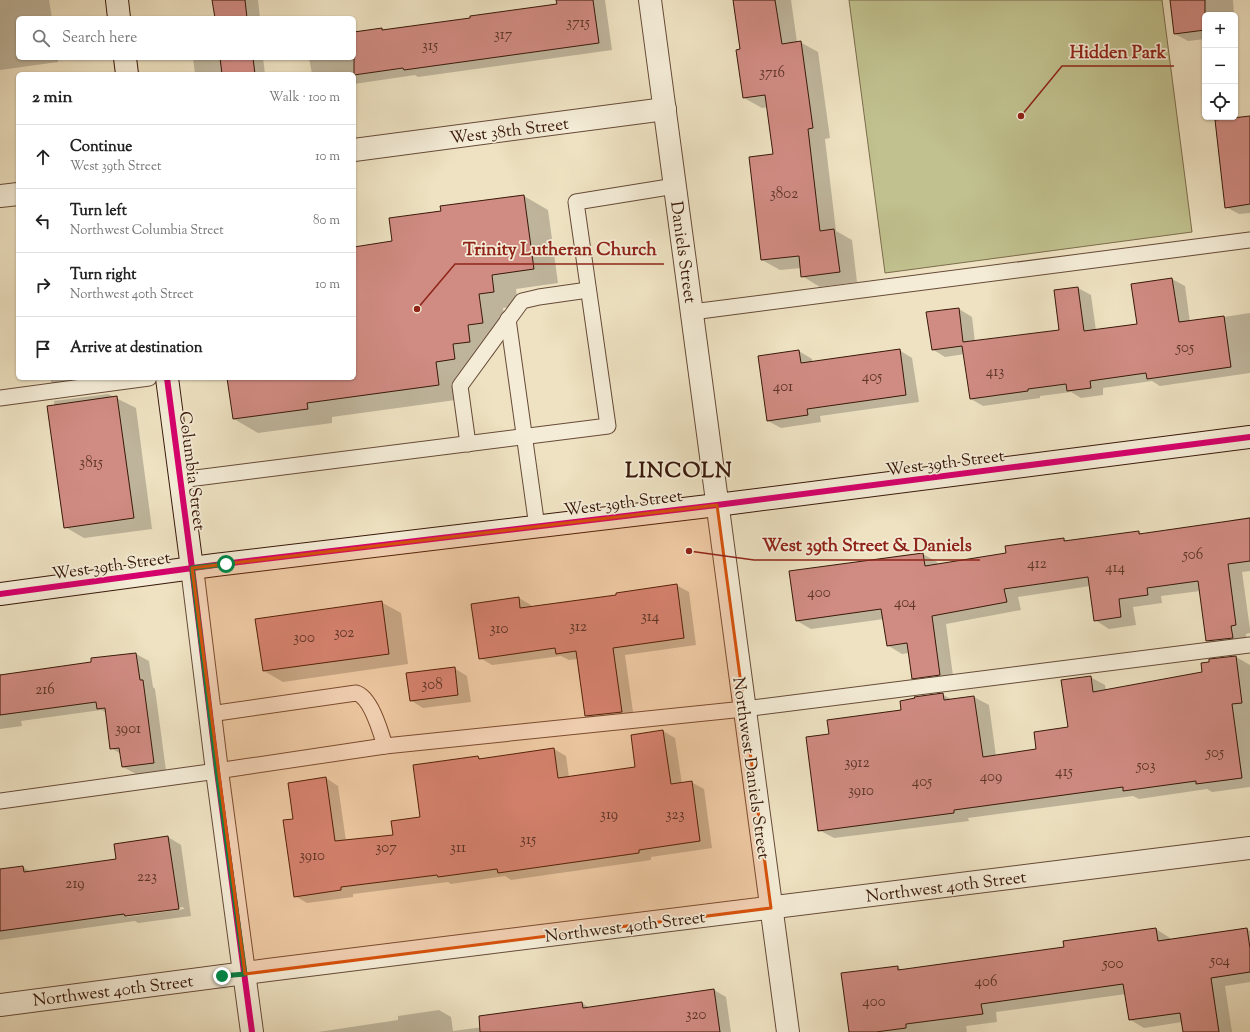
<!DOCTYPE html>
<meta charset="utf-8">
<style>
:root{--surface:#fff;--page:#f2f2f2;--text:#222;--muted:#767676;--line:#e0e0e0}
body{margin:0;font-family:"Sorts Mill Goudy",serif;background:var(--page);color:var(--text)}
.controls{position:absolute;right:12px;top:12px;display:grid;overflow:hidden;border-radius:6px;box-shadow:0 1px 3px #0004}
.controls button{width:36px;height:36px;display:grid;place-items:center;padding:0;border:0;border-bottom:1px solid var(--line);background:var(--surface);color:var(--text);font:20px sans-serif}
.stop{position:absolute;width:12px;height:12px;margin:-9px;border:3px solid #0b8043;border-radius:50%;background:#fff}
.stop.end{background:#0b8043;border-color:#fff;box-shadow:0 1px 4px #0008}
.list{margin:0;padding:0;list-style:none}
h2{display:flex;justify-content:space-between;align-items:center;height:52px;margin:0;padding:0 16px;font-size:17px}
h2 small{font-size:13px;font-weight:400;color:var(--muted)}
.list li{display:grid;grid-template-columns:26px 1fr auto;gap:12px;align-items:center;box-sizing:border-box;height:64px;padding:0 16px;border-top:1px solid var(--line)}
.list b{display:block;font-size:15px;white-space:nowrap}
.list p{margin:0;font-size:13px;white-space:nowrap;color:var(--muted)}
.list em{font-size:13px;font-style:normal;color:var(--muted)}
.icon{flex:none;width:22px;height:22px;fill:none;stroke:currentColor;stroke-width:2;stroke-linecap:round;stroke-linejoin:round}
.map{position:relative;flex:none;width:1250px;height:1032px;overflow:hidden}
.search{position:absolute;background:var(--surface);box-shadow:0 1px 3px #0004;left:16px;top:16px;width:340px;height:44px;display:flex;align-items:center;gap:10px;box-sizing:border-box;padding:0 14px;border-radius:6px;color:var(--muted);font-size:15px}
.panel{position:absolute;background:var(--surface);box-shadow:0 1px 3px #0004;left:16px;top:72px;width:340px;height:308px;border-radius:6px}
.map>svg:first-child{display:block}
.green{fill:#c0c18e;stroke:#7c6c4c}
.shadow{fill:#0003;fill-rule:evenodd}
.building{fill:#d08b82;stroke:#381809}
.lines{fill:none;stroke-linecap:round;stroke-linejoin:round}
.lane-casing{stroke:#664a37;stroke-width:17}
.street-casing{stroke:#664a37;stroke-width:24}
.secondary-casing{stroke:#381809;stroke-width:24}
.lane{stroke:#f4ecd7;stroke-width:15}
.street{stroke:#f4ecd7;stroke-width:22}
.secondary{stroke:#f4ecd7;stroke-width:22}
.cycleway-casing{stroke:#f4ecd7;stroke-width:8}
.cycleway{stroke:#d6006c;stroke-width:6}
.route{stroke:#0b8043;stroke-width:5}
.marked{fill:#d6520c;fill-opacity:0.2;stroke:#d6520c;stroke-width:3;stroke-linejoin:round}
.labels{text-anchor:middle;stroke-width:3.5;stroke-linejoin:round;paint-order:stroke}
.number-label{font-size:15px;fill:#5e3527}
.street-label{font-size:17px;fill:#381809;stroke:#f4ecd7}
.district-label{font-size:21px;font-weight:bold;letter-spacing:1px;fill:#381809;stroke:#f4ecd7}
.leader{fill:none;stroke:#8f2418;stroke-width:1.5}
.callout-dot{fill:#8f2418;stroke:#f4ecd7;stroke-width:1.5}
.callout-label{font-size:18px;text-anchor:middle;font-weight:bold;fill:#8f2418;stroke:#f4ecd7;stroke-width:3.5;stroke-linejoin:round;paint-order:stroke}
</style>
<div class="map">
<svg width="1250" height="1032" viewBox="0 0 1250 1032">
<rect width="100%" height="100%" fill="#eee2c2"/>
<filter id="stains"><feTurbulence type="fractalNoise" baseFrequency=".005" numOctaves="4"/><feColorMatrix values="0 0 0 0 .2 0 0 0 0 .09 0 0 0 0 .02 0 0 0 .5 -.17"/></filter>
<radialGradient id="worn" r=".72"><stop offset=".6" stop-color="#630" stop-opacity="0"/><stop offset="1" stop-color="#630" stop-opacity=".3"/></radialGradient>
<path class="green" d="M 849,0 L 1162,0 L 1192,232 L 885,273 Z"/>
<g class="shadow">
<path d="M 0,0 L 49,0 L 52,18 L 18,18 L 18,58 L 58,58 L 58,62 L 0,70 Z"/>
<path d="M 213,0 L 258,0 L 260,18 L 216,18 Z"/>
<path d="M 557,0 L 605,0 L 612,50 L 418,77 L 415,75 L 354,84 L 354,74 L 312,74 L 309,58 L 354,58 L 354,33 L 382,29 L 385,31 L 471,19 L 558,4 Z"/>
<path d="M 734,0 L 791,0 L 797,42 L 800,42 L 818,52 L 830,138 L 825,139 L 836,231 L 852,240 L 857,282 L 820,287 L 802,276 L 801,268 L 780,270 L 762,260 L 774,155 L 768,107 L 762,108 L 744,98 L 741,50 Z"/>
<path d="M 1171,0 L 1233,0 L 1234,15 L 1205,15 L 1205,39 L 1188,41 L 1175,34 Z"/>
<path d="M 1235,20 L 1237,35 L 1235,35 Z"/>
<path d="M 193,58 L 263,58 L 265,74 L 195,74 Z"/>
<path d="M 1250,117 L 1250,213 L 1239,214 L 1226,207 Z"/>
<path d="M 524,196 L 548,210 L 558,283 L 516,289 L 518,306 L 503,308 L 507,337 L 492,339 L 494,355 L 477,358 L 480,373 L 460,376 L 463,399 L 332,417 L 332,423 L 258,433 L 234,419 L 228,378 L 354,378 L 354,248 L 394,242 L 442,211 Z"/>
<path d="M 1172,279 L 1185,286 L 1190,322 L 1250,313 L 1250,373 L 1160,386 L 1152,381 L 1103,388 L 1103,395 L 1081,398 L 1071,392 L 1040,396 L 1040,398 L 983,406 L 971,399 L 965,354 L 945,357 L 932,349 L 959,309 L 972,317 L 975,342 L 1060,331 L 1055,290 L 1078,288 L 1091,295 L 1096,331 L 1138,325 Z"/>
<path d="M 899,350 L 912,358 L 919,402 L 820,416 L 821,422 L 781,428 L 768,421 L 799,351 L 812,359 L 812,362 Z"/>
<path d="M 51,378 L 118,378 L 64,389 L 51,382 Z"/>
<path d="M 108,394 L 136,408 L 152,529 L 84,538 L 65,527 L 54,401 Z"/>
<path d="M 1250,517 L 1250,571 L 1242,572 L 1250,629 L 1250,633 L 1246,634 L 1247,646 L 1222,649 L 1207,641 L 1200,591 L 1161,596 L 1162,603 L 1133,607 L 1136,625 L 1109,629 L 1095,620 L 1090,586 L 1018,597 L 1021,610 L 946,624 L 954,683 L 927,687 L 913,678 L 909,653 L 902,654 L 887,645 L 884,619 L 811,629 L 797,621 L 923,554 L 937,562 L 938,564 L 1007,553 L 1064,539 L 1068,542 L 1139,532 L 1142,534 L 1232,521 L 1232,520 Z"/>
<path d="M 676,585 L 689,592 L 696,645 L 625,655 L 634,719 L 598,723 L 586,716 L 578,659 L 569,660 L 561,656 L 492,665 L 480,658 L 519,598 L 531,605 L 531,608 L 617,596 Z"/>
<path d="M 381,602 L 401,613 L 408,664 L 283,682 L 264,671 Z"/>
<path d="M 136,654 L 149,661 L 153,687 L 155,689 L 166,770 L 136,774 L 123,767 L 121,754 L 111,748 L 107,713 L 101,710 L 21,721 L 22,726 L 0,729 L 0,674 L 5,675 L 93,663 Z"/>
<path d="M 1236,657 L 1250,665 L 1250,787 L 1212,792 L 1207,789 L 1139,799 L 1133,796 L 968,818 L 969,821 L 834,838 L 819,830 L 830,735 L 902,711 L 942,694 L 952,700 L 974,697 L 989,705 L 996,756 L 1037,750 L 1069,728 L 1090,677 L 1105,685 L 1106,691 L 1203,673 Z"/>
<path d="M 454,668 L 467,676 L 471,702 L 423,708 L 410,700 Z"/>
<path d="M 663,731 L 675,738 L 682,784 L 691,782 L 704,789 L 712,848 L 651,857 L 651,860 L 511,880 L 505,876 L 451,884 L 448,882 L 353,894 L 353,897 L 307,903 L 295,896 L 294,820 L 326,778 L 338,786 L 346,841 L 394,836 L 421,818 L 478,757 L 482,759 L 554,749 L 566,756 L 569,777 L 637,768 Z"/>
<path d="M 168,837 L 181,845 L 191,916 L 138,923 L 135,921 L 0,940 L 0,870 L 23,867 L 31,872 L 118,860 L 115,845 ZM 183,907 L 184,909 L 127,917 L 125,915 Z"/>
<path d="M 1156,929 L 1170,938 L 1171,940 L 1247,929 L 1250,931 L 1250,982 L 1225,986 L 1232,1032 L 1184,1032 L 1182,1022 L 1144,1028 L 1129,1019 L 1126,994 L 996,1012 L 997,1022 L 966,1026 L 967,1032 L 851,1032 L 897,967 L 904,971 L 1065,948 Z"/>
<path d="M 714,990 L 726,997 L 731,1032 L 318,1032 L 398,1020 L 398,1016 L 439,1010 L 451,1017 L 453,1031 L 528,1021 L 582,1003 L 590,1008 Z"/>
</g>
<g class="building">
<path d="M 212,0 L 245,0 L 247,18 L 215,18 Z"/>
<path d="M 556,0 L 593,0 L 599,43 L 404,70 L 403,68 L 354,75 L 354,32 L 382,28 L 382,30 L 470,18 L 470,16 L 557,4 Z"/>
<path d="M 733,0 L 775,0 L 782,44 L 801,41 L 813,128 L 808,129 L 820,231 L 834,229 L 840,272 L 801,277 L 799,256 L 761,260 L 749,157 L 773,154 L 765,95 L 743,98 L 736,50 L 740,49 Z"/>
<path d="M 1170,0 L 1205,0 L 1205,30 L 1174,34 Z"/>
<path d="M 220,58 L 253,58 L 255,74 L 222,74 Z"/>
<path d="M 1250,116 L 1250,204 L 1225,208 L 1215,120 Z"/>
<path d="M 524,195 L 534,269 L 492,275 L 494,292 L 479,294 L 483,323 L 468,325 L 470,342 L 453,344 L 455,359 L 436,362 L 439,385 L 307,403 L 308,409 L 233,419 L 227,378 L 354,378 L 354,247 L 392,241 L 389,218 L 441,211 L 440,206 Z"/>
<path d="M 1172,278 L 1179,322 L 1224,316 L 1231,367 L 1147,379 L 1146,373 L 1090,381 L 1091,388 L 1067,391 L 1066,384 L 1028,389 L 1028,391 L 970,399 L 962,346 L 932,350 L 926,312 L 959,308 L 963,342 L 1059,330 L 1054,290 L 1078,287 L 1084,331 L 1137,324 L 1131,284 Z"/>
<path d="M 900,349 L 906,395 L 807,409 L 808,415 L 767,421 L 758,356 L 799,350 L 801,363 Z"/>
<path d="M 117,396 L 134,518 L 64,528 L 47,406 Z"/>
<path d="M 1250,518 L 1250,561 L 1228,564 L 1236,625 L 1231,626 L 1233,638 L 1206,641 L 1198,581 L 1147,588 L 1148,595 L 1119,599 L 1121,617 L 1094,621 L 1088,577 L 1004,589 L 1007,602 L 932,616 L 940,675 L 912,679 L 907,643 L 887,646 L 881,609 L 796,621 L 789,571 L 923,553 L 925,566 L 1006,553 L 1005,546 L 1064,538 L 1064,541 L 1139,531 L 1139,534 Z"/>
<path d="M 677,584 L 684,638 L 613,648 L 622,712 L 585,716 L 576,651 L 556,654 L 555,648 L 479,659 L 471,604 L 519,597 L 520,608 L 616,595 L 616,593 Z"/>
<path d="M 382,601 L 389,654 L 263,671 L 255,619 Z"/>
<path d="M 136,653 L 140,680 L 143,680 L 154,763 L 122,767 L 119,748 L 110,749 L 105,708 L 97,709 L 96,702 L 0,715 L 0,675 L 91,662 L 91,658 Z"/>
<path d="M 1236,656 L 1242,703 L 1232,704 L 1242,778 L 1196,784 L 1196,781 L 1123,791 L 1123,787 L 954,810 L 954,813 L 818,831 L 806,737 L 829,734 L 827,720 L 901,710 L 900,701 L 915,698 L 914,697 L 943,693 L 944,700 L 974,696 L 983,757 L 1036,749 L 1034,732 L 1068,727 L 1061,680 L 1091,676 L 1093,692 L 1202,672 L 1201,663 L 1209,662 L 1209,659 Z"/>
<path d="M 455,667 L 458,695 L 410,701 L 406,673 Z"/>
<path d="M 663,730 L 671,784 L 692,781 L 700,841 L 639,850 L 639,853 L 498,873 L 497,869 L 438,877 L 437,875 L 341,887 L 341,890 L 294,897 L 283,820 L 293,819 L 288,783 L 326,777 L 335,841 L 393,835 L 391,821 L 420,817 L 413,765 L 478,756 L 479,759 L 554,748 L 558,778 L 635,767 L 631,735 Z"/>
<path d="M 168,836 L 179,909 L 125,916 L 124,914 L 0,931 L 0,869 L 23,866 L 24,872 L 116,859 L 114,844 Z"/>
<path d="M 1156,928 L 1158,941 L 1247,928 L 1250,948 L 1250,972 L 1211,978 L 1219,1032 L 1183,1032 L 1180,1013 L 1129,1020 L 1123,984 L 981,1004 L 983,1014 L 906,1024 L 906,1028 L 876,1032 L 849,1032 L 841,973 L 898,966 L 898,970 L 1064,947 L 1063,941 Z"/>
<path d="M 714,989 L 720,1032 L 480,1032 L 479,1016 L 582,1002 L 583,1008 Z"/>
</g>
<g class="lines">
<g class="lane-casing">
<g id="lane">
<path d="M 692,312 L 1250,240"/>
<path d="M 508,319 L 537,527"/>
<path d="M 0,398 L 149,378"/>
<path d="M 468,444 L 460,386 L 522,301 L 539,297 L 588,290"/>
<path d="M 180,480 L 608,426 L 576,202 L 675,186"/>
<path d="M 210,714 L 356,693 C 371,697 381,733 385,746"/>
<path d="M 0,801 L 217,771 L 385,746 L 744,709 L 1250,645"/>
</g>
</g>
<g class="street-casing">
<g id="street">
<path d="M 650,0 L 788,1032"/>
<path d="M 354,150 L 665,109"/>
<path d="M 0,196 L 18,194"/>
<path d="M 192,568 L 217,771 L 252,1032"/>
<path d="M 0,1005 L 268,970 L 1250,848"/>
</g>
</g>
<g class="secondary-casing">
<g id="secondary">
<path d="M 117,0 L 119,18"/>
<path d="M 125,58 L 127,74"/>
<path d="M 167,378 L 192,568"/>
<path d="M 0,594 L 215,565 L 717,505 L 1250,437"/>
</g>
</g>
<use href="#lane" class="lane"/>
<use href="#street" class="street"/>
<use href="#secondary" class="secondary"/>
<g class="cycleway-casing">
<g id="cycleway">
<path d="M 167,378 L 192,568 L 217,771 L 252,1032"/>
<path d="M 0,594 L 215,565 L 717,505 L 1250,437"/>
</g>
</g>
<use href="#cycleway" class="cycleway"/>
</g>
<g class="lines">
<path class="route" d="M 222,976 L 245,974 L 217,771 L 192,568 L 226,564"/>
</g>
<path class="marked" d="M 717,505 L 771,908 L 245,974 L 192,568 Z"/>
<g class="labels">
<g class="number-label">
<text x="578" y="27">3715</text>
<text x="503" y="39">317</text>
<text x="430" y="50">315</text>
<text x="772" y="77">3716</text>
<text x="784" y="198">3802</text>
<text x="1185" y="352">505</text>
<text x="995" y="376">413</text>
<text x="872" y="381">405</text>
<text x="783" y="391">401</text>
<text x="91" y="467">3815</text>
<text x="1193" y="559">506</text>
<text x="1037" y="568">412</text>
<text x="1115" y="572">414</text>
<text x="819" y="597">400</text>
<text x="905" y="607">404</text>
<text x="650" y="621">314</text>
<text x="578" y="631">312</text>
<text x="499" y="633">310</text>
<text x="344" y="637">302</text>
<text x="304" y="642">300</text>
<text x="432" y="689">308</text>
<text x="45" y="694">216</text>
<text x="128" y="733">3901</text>
<text x="1215" y="757">505</text>
<text x="857" y="767">3912</text>
<text x="1146" y="770">503</text>
<text x="1064" y="776">415</text>
<text x="991" y="781">409</text>
<text x="922" y="786">405</text>
<text x="861" y="795">3910</text>
<text x="609" y="819">319</text>
<text x="675" y="819">323</text>
<text x="528" y="844">315</text>
<text x="386" y="852">307</text>
<text x="458" y="852">311</text>
<text x="312" y="860">3910</text>
<text x="147" y="881">223</text>
<text x="75" y="888">219</text>
<text x="1220" y="965">504</text>
<text x="1113" y="968">500</text>
<text x="986" y="986">406</text>
<text x="874" y="1006">400</text>
<text x="696" y="1019">320</text>
</g>
<g class="street-label">
<text transform="translate(509 130) rotate(-7)" y="6">West 38th Street</text>
<text transform="translate(684 252) rotate(82)" y="6">Daniels Street</text>
<text transform="translate(945 462) rotate(-7)" y="6">West 39th Street</text>
<text transform="translate(193 471) rotate(83)" y="6">Columbia Street</text>
<text transform="translate(623 502) rotate(-7)" y="6">West 39th Street</text>
<text transform="translate(111 565) rotate(-8)" y="6">West 39th Street</text>
<text transform="translate(752 768) rotate(82)" y="6">Northwest Daniels Street</text>
<text transform="translate(946 886) rotate(-7)" y="6">Northwest 40th Street</text>
<text transform="translate(625 926) rotate(-7)" y="6">Northwest 40th Street</text>
<text transform="translate(113 990) rotate(-7)" y="6">Northwest 40th Street</text>
</g>
<g class="district-label">
<text x="679" y="477">LINCOLN</text>
</g>
</g>
<path class="leader" d="M1021 116L1062 66H1174M417 309L455 264H664M689 551L754 560H980"/>
<g class="callout-dot">
<circle cx="1021" cy="116" r="4"/>
<circle cx="417" cy="309" r="4"/>
<circle cx="689" cy="551" r="4"/>
</g>
<g class="callout-label">
<text x="1118" y="58">Hidden Park</text>
<text x="560" y="255">Trinity Lutheran Church</text>
<text x="867" y="551">West 39th Street &amp; Daniels</text>
</g>
<rect width="100%" height="100%" filter="url(#stains)"/>
<rect width="100%" height="100%" fill="url(#worn)"/>
</svg>
<div class="controls">
<button>+</button>
<button>−</button>
<button><svg class="icon" aria-label="locate" viewBox="0 0 24 24"><circle cx="12" cy="12" r="6"/><path d="M12 2v4M12 18v4M2 12h4M18 12h4"/></svg></button>
</div>
<div class="stop" style="left:226px;top:564px"></div>
<div class="stop end" style="left:222px;top:976px"></div>
<div class="search"><svg class="icon" aria-label="search" viewBox="0 0 24 24"><circle cx="10" cy="10" r="6"/><path d="M15 15l6 6"/></svg>Search here</div>
<section class="panel">
<h2>2 min<small>Walk · 100 m</small></h2>
<ul class="list">
<li><svg class="icon" aria-label="ahead" viewBox="0 0 24 24"><path d="M12 20V5M6 11l6-6 6 6"/></svg><div><b>Continue</b><p>West 39th Street</p></div><em>10 m</em></li>
<li><svg class="icon" aria-label="left" viewBox="0 0 24 24"><path d="M17 20v-9H6M10 6l-5 5 5 5"/></svg><div><b>Turn left</b><p>Northwest Columbia Street</p></div><em>80 m</em></li>
<li><svg class="icon" aria-label="right" viewBox="0 0 24 24"><path d="M7 20v-9h11M14 6l5 5-5 5"/></svg><div><b>Turn right</b><p>Northwest 40th Street</p></div><em>10 m</em></li>
<li><svg class="icon" aria-label="arrive" viewBox="0 0 24 24"><path d="M6 21V4h12l-3 4 3 4H6"/></svg><div><b>Arrive at destination</b></div></li>
</ul>
</section>
</div>
